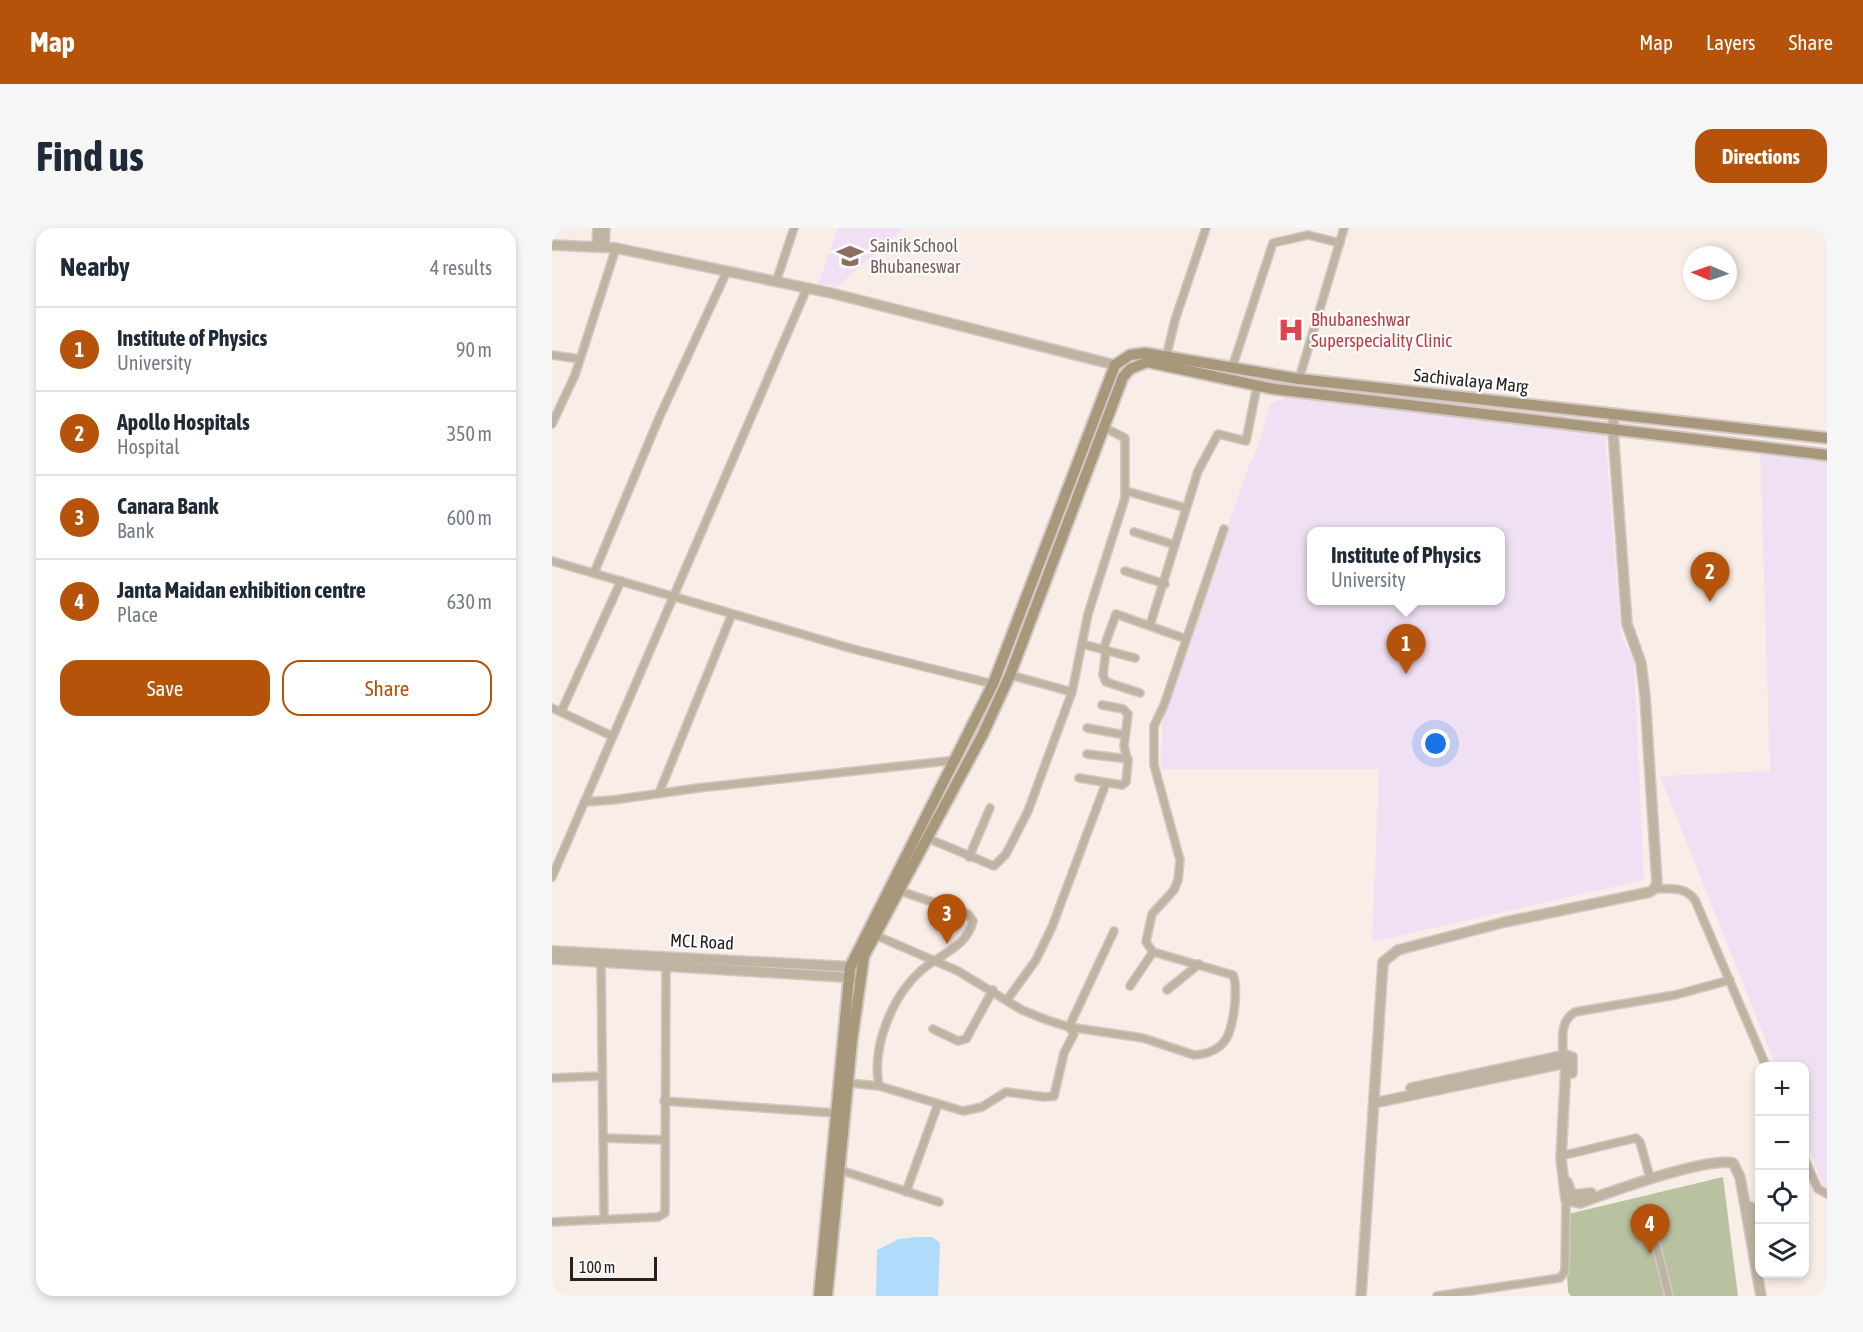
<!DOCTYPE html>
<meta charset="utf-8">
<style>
:root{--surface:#fff;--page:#f6f6f7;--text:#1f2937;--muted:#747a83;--line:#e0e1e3;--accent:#b45309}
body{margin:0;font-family:"Asap Condensed",sans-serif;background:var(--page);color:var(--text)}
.controls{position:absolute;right:18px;bottom:18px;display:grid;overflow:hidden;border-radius:12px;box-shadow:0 3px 9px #0003}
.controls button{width:54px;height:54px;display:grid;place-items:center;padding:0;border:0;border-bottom:2px solid var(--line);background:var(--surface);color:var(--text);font:30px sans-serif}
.compass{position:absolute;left:1131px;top:18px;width:54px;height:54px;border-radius:50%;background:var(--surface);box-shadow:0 3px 9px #0003;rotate:272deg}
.scale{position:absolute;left:18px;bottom:15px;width:87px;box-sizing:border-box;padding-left:6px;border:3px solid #262120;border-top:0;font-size:16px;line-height:21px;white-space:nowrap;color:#262120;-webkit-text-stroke:4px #fdfdfd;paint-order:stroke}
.you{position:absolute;left:884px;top:516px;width:21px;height:21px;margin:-15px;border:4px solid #fff;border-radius:50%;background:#1a73e8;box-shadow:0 0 0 9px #1a73e833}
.badge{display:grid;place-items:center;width:39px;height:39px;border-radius:50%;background:var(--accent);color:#fff;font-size:20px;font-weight:700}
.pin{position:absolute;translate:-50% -50px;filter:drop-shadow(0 2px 3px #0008)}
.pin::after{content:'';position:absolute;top:32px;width:21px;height:18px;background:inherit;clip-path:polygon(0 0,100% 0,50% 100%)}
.popup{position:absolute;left:755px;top:299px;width:198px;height:78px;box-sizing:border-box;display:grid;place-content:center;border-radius:12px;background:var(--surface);filter:drop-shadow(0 2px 4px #0005);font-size:20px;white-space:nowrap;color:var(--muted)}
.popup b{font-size:22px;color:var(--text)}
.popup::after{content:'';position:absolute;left:50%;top:100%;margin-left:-12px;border:12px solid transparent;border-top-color:var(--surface)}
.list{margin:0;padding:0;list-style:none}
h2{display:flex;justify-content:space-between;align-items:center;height:78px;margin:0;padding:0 24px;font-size:26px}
h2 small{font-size:20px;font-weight:400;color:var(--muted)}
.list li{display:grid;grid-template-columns:39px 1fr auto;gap:18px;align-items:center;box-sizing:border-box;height:84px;padding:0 24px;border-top:2px solid var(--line)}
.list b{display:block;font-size:22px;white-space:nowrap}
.list p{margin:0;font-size:20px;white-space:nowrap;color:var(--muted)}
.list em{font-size:20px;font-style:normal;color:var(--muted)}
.actions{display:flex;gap:12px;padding:18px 24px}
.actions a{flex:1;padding:14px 0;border:2px solid var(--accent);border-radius:18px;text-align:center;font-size:21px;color:var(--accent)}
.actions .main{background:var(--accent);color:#fff}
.icon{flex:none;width:33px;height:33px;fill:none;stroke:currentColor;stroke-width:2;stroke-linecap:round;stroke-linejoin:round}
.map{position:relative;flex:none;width:1275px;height:1068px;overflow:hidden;border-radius:18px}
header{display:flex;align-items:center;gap:36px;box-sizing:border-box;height:84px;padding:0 30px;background:var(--accent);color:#fff}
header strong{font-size:28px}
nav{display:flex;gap:33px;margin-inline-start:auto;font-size:21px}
.intro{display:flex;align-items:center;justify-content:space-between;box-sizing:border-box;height:144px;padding:0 36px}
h1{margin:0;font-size:42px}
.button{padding:15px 27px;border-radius:18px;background:var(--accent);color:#fff;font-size:21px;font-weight:700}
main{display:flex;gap:36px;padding:0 36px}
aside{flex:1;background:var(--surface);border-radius:18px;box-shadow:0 3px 9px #0003}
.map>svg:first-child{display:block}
.education{fill:#f0e0f3;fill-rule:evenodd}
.green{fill:#b9c2a0}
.water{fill:#b0dbfb}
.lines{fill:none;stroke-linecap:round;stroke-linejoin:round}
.minor-casing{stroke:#d3c8c4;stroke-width:10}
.tertiary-casing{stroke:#d3c8c4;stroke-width:12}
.secondary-casing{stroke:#d3c8c4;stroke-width:14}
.minor{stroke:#bfb4a2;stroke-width:7}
.tertiary{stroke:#bfb4a2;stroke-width:9}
.secondary{stroke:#a7977b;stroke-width:10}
.labels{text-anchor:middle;stroke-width:4.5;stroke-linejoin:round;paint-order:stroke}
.education-label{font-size:18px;fill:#785e54;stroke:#fdfdfd;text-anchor:start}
.health-label{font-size:18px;fill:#be3a42;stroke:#fdfdfd;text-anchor:start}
.street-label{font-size:18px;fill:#262120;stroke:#fdfdfd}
</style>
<header>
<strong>Map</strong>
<nav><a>Map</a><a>Layers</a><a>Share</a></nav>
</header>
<div class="intro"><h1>Find us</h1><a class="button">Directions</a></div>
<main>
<aside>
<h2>Nearby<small>4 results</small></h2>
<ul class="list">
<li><span class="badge">1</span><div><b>Institute of Physics</b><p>University</p></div><em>90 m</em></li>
<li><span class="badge">2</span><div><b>Apollo Hospitals</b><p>Hospital</p></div><em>350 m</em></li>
<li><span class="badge">3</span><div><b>Canara Bank</b><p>Bank</p></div><em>600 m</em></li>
<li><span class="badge">4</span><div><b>Janta Maidan exhibition centre</b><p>Place</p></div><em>630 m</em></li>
</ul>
<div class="actions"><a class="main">Save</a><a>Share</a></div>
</aside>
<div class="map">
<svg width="1275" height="1068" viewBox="0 0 1275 1068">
<rect width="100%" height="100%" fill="#f9ede8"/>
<g class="education">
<path d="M 286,0 L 352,0 L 286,58 L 266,56 Z"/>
<path d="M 736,168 L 1053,206 L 1069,408 L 1082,433 L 1092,652 L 820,714 L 827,541 L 609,541 L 610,496 L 659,346 L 698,234 L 705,222 L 718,176 ZM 760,304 L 948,304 L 948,372 L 760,372 Z"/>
<path d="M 1208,220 L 1275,229 L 1275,959 L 1272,960 L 1253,911 L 1252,838 L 1224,838 L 1108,548 L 1218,543 Z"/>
</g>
<path class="green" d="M 1171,949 L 1186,1068 L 1019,1068 L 1016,1064 L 1012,987 Z"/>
<path class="water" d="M 364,1009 L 380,1009 L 388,1015 L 386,1068 L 324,1068 L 325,1022 L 347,1011 Z"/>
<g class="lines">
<g class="minor-casing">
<g id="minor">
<path d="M 224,54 L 242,0"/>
<path d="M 0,127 L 27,131"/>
<path d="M 614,130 L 623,92 L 654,0"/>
<path d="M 680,140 L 721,15 L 756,7 L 788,15"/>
<path d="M 747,151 L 792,0"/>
<path d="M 0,196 L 23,147 L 64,20"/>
<path d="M 574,263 L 634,280"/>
<path d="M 582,304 L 623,317"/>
<path d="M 0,333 L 301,421 L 441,456"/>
<path d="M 573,343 L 613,356"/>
<path d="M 42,345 L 107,190 L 175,43"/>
<path d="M 598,397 L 646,243 L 666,206 L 694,213 L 705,158"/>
<path d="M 530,416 L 583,430"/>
<path d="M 551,422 L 564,386 L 634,411"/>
<path d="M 554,422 L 551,447 L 554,454 L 588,465"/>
<path d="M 458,447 L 520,464"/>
<path d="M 0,480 L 60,508"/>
<path d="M 9,484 L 69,353"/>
<path d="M 535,500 L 573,507"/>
<path d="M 535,526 L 576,531"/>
<path d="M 527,550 L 570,557 L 574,554 L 576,534 L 572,518 L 576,486 L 571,481 L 550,477"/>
<path d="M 107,565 L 180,386"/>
<path d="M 32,574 L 61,572 L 146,560 L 405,532"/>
<path d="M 375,610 L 442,638 L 454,626 L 476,583 L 520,464 L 536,386 L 573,270 L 573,210 L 551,199"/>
<path d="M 417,629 L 438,580"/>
<path d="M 0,649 L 255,60"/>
<path d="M 1102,661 C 1119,661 1133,658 1143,672 L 1214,838"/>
<path d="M 348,663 L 416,686 L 421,693 C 416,716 393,725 376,737 C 342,762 319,817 327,858 L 411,883 L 430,879 L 454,864 L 493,869 L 502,868 L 512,825 L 522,806 L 517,799 L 562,703"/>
<path d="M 323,707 L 406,743 L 470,782 L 495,792 L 517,799 L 591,810 L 642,827 C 676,825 680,803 683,775 C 683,765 685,756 681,747 L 601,724 L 594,714 L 600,686 L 622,662 L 626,652 L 628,632 L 602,537 L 602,498 L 612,477 L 672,301"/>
<path d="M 49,734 L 52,991"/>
<path d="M 578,758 L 601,724"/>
<path d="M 615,762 L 647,736"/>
<path d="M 455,772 L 484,732 L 500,699 L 554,555"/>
<path d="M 381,801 L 406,813 L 414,811 L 441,762"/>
<path d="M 1011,828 C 1011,810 1007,794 1023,784 L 1123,767 L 1178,752"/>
<path d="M 0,850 L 50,848"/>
<path d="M 296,855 L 327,858"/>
<path d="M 112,873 L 283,885"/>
<path d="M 51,910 L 113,912"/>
<path d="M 1013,927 L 1084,910 L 1088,914 L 1097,946"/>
<path d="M 1252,930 L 1266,961 L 1275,966"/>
<path d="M 288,942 L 387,974"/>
<path d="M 354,964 L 386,876"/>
<path d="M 0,994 L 106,989 L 113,985 L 114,738"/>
<path d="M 1104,1016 L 1117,1068"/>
<path d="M 885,1068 L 1008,1050 L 1013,1043 L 1014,972"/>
</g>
</g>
<g class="tertiary-casing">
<g id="tertiary">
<path d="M 0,17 L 64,20 L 279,65 L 563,137"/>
<path d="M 45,17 L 46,0"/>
<path d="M 52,18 L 53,0"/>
<path d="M 0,723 L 303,739"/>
<path d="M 0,731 L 307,750"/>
<path d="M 859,860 L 1013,827 L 1020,829 L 1020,845"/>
<path d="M 822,875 L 1014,835 L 1009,931 L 1014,972 L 1028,975 C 1058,964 1154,929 1181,935 L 1188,949 L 1209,1068"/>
<path d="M 1015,954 L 1020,967 L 1039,965"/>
<path d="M 1199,979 L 1208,1023"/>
<path d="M 809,1068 L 831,734 L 846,722 L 953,694 L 1098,664 L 1102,661 L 1105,655 L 1093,468 L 1089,435 L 1075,396 L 1061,202 L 1062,186"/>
</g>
</g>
<g class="secondary-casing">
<g id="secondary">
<path d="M 267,1068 L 298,739 L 441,456 L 563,137 L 578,127 L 593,125 L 747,151 L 1275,210"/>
<path d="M 275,1068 L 300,812 L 312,728 L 431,506 L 458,447 L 571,149 L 578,141 L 595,134 L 722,161 L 1275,227"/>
</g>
</g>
<use href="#minor" class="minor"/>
<use href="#tertiary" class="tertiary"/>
<use href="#secondary" class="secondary"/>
</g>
<defs>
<g id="school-bare" transform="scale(2.07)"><path d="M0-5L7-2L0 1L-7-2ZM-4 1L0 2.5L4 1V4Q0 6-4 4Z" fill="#8d6e63" stroke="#fdfdfd" stroke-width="2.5" paint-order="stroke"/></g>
<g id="hospital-bare" transform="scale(2.07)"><path d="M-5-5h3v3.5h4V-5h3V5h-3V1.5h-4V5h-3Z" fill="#e0444e" stroke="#fdfdfd" stroke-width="2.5" paint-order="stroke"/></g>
</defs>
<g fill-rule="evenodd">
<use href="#school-bare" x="298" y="28"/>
<use href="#hospital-bare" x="739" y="102"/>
</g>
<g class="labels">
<g class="education-label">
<text x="318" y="24">Sainik School<tspan x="318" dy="21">Bhubaneswar</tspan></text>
</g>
<g class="health-label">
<text x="759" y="98">Bhubaneshwar<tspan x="759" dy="21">Superspeciality Clinic</tspan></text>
</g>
<g class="street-label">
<text transform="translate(919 153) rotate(6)" y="6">Sachivalaya Marg</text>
<text transform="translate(150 714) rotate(3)" y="6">MCL Road</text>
</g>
</g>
</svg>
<div class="controls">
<button>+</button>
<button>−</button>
<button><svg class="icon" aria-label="locate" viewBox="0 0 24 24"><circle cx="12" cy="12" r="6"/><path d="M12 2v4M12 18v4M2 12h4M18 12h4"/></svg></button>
<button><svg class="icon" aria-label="layers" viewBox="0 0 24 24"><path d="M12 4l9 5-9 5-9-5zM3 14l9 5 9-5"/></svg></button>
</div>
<svg class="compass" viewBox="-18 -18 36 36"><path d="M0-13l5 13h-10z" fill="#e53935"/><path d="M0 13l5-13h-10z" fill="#747a83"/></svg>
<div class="scale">100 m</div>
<div class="you"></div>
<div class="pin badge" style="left:854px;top:446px">1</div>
<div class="popup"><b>Institute of Physics</b>University</div>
<div class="pin badge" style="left:1158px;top:374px">2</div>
<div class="pin badge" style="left:395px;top:716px">3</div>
<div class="pin badge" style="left:1098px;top:1026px">4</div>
</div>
</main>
